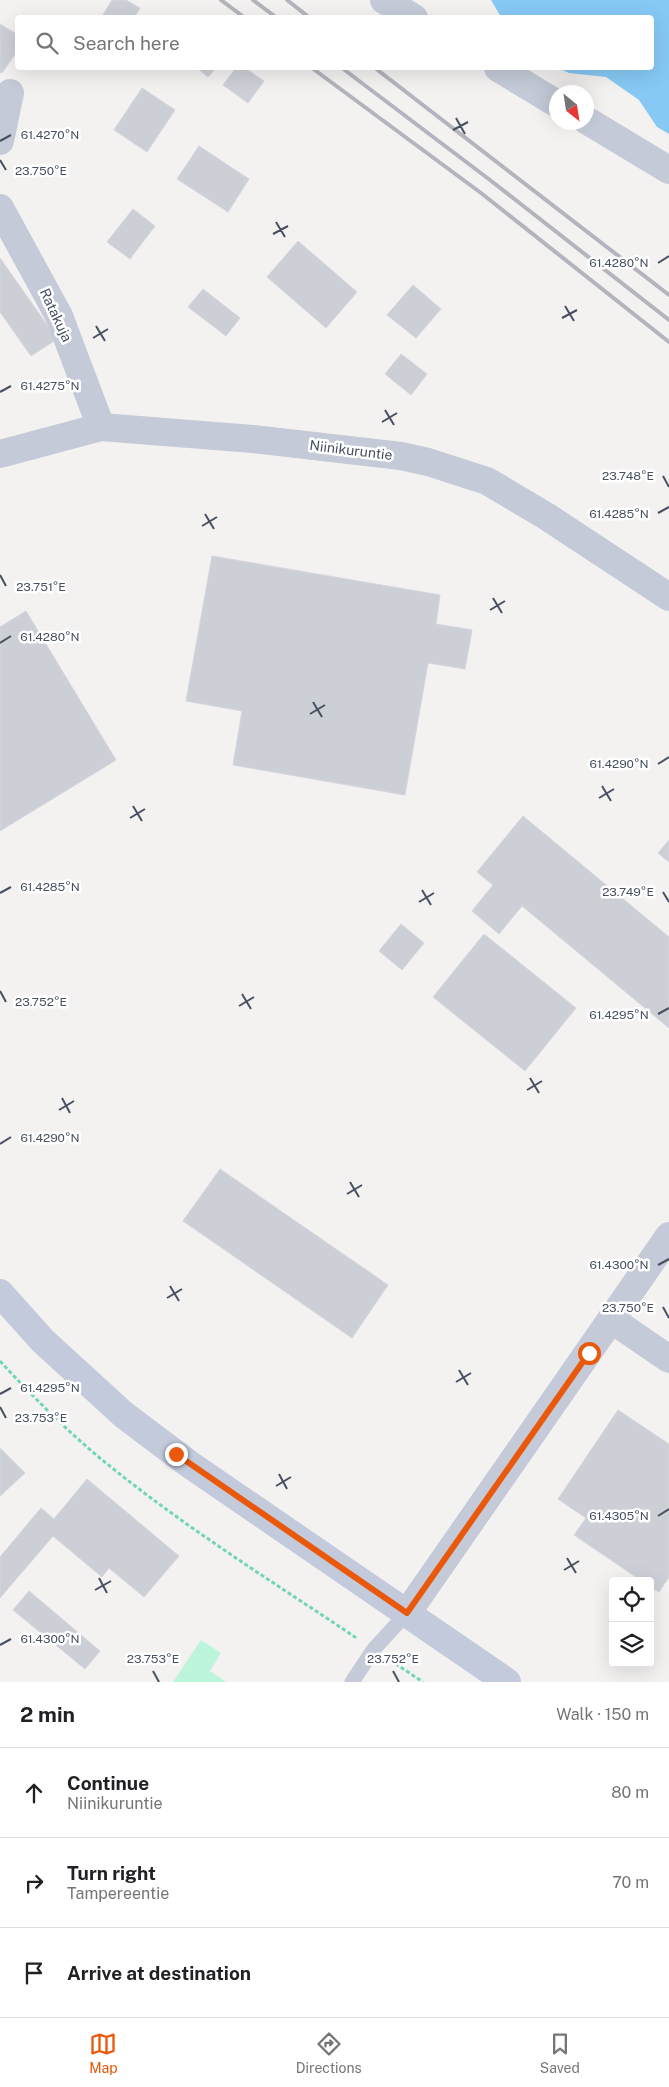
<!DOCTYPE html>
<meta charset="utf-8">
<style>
:root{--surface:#fff;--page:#f6f6f6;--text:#202124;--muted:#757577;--line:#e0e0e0;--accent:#ea580c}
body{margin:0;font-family:"Public Sans",sans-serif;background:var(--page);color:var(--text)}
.controls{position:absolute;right:15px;bottom:15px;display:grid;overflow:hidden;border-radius:5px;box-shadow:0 5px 20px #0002}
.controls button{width:45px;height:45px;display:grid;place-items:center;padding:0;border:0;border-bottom:1px solid var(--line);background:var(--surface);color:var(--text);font:25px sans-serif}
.compass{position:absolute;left:549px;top:85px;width:45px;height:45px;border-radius:50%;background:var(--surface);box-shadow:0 5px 20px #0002;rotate:150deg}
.stop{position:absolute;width:15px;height:15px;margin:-11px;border:4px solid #ea580c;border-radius:50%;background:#fff}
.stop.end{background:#ea580c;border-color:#fff;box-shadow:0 1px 5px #0008}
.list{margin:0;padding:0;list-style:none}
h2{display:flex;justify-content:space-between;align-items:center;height:65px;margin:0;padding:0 20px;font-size:21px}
h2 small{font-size:16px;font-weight:400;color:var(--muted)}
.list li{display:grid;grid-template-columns:32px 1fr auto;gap:15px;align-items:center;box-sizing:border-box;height:90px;padding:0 20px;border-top:1px solid var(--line)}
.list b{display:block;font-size:19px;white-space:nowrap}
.list p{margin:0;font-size:16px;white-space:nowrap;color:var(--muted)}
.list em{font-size:16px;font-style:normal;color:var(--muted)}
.icon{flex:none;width:28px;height:28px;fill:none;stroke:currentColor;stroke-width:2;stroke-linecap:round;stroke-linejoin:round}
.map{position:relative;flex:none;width:669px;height:1682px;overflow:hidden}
.search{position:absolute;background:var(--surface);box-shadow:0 5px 20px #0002;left:15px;right:15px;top:15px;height:55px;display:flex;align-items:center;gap:12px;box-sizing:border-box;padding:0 18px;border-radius:5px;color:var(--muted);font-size:19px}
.sheet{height:335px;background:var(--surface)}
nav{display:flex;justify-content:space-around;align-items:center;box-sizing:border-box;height:70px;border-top:1px solid var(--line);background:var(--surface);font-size:14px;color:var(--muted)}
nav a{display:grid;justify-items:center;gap:2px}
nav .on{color:var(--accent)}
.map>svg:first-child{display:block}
.green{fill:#bdf4dc}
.water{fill:#86c9f5}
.building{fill:#cdcfd7;stroke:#d5d5dd}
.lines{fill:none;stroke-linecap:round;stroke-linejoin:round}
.path{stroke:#71d5b7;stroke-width:3;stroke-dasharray:4 2.5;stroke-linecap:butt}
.lane{stroke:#c4cad7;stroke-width:15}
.street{stroke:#c4cad7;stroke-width:28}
.secondary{stroke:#c2cadb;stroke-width:28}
.rail{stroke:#b3b4bc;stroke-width:4}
.route{stroke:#ea580c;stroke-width:6}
.ticks{fill:none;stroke:#475061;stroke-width:2}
.labels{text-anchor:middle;stroke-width:5;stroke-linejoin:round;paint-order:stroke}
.street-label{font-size:14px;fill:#475061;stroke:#fff}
.ticks-label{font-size:12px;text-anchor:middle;fill:#475061;stroke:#fff;stroke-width:5;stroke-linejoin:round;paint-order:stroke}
</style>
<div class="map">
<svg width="669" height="1682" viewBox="0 0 669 1682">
<rect width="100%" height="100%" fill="#f4f1f1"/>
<path class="green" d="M 201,1640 L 221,1653 L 210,1671 L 226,1682 L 173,1682 Z"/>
<path class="water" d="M 491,0 L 669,0 L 669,134 L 657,127 L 639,100 L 606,77 L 569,73 L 558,68 L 652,68 L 652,18 L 501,17 Z"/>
<g class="building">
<path d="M 112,0 L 126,0 L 140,8 L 134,18 L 101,18 Z"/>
<path d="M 0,24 L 18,35 L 18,50 L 2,73 L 0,72 Z"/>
<path d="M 197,68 L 216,68 L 208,77 Z"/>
<path d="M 236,68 L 245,68 L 264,81 L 248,103 L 223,85 Z"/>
<path d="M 142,88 L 175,110 L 147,152 L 114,130 Z"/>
<path d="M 199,146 L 249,179 L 228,212 L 177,179 Z"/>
<path d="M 133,209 L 155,226 L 130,259 L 107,242 Z"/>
<path d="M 298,241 L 357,292 L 326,328 L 267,277 Z"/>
<path d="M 0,258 L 57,339 L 31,356 L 0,312 Z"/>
<path d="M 413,285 L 441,309 L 416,338 L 387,315 Z"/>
<path d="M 203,289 L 240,318 L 226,336 L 188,307 Z"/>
<path d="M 401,354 L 427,374 L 411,395 L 385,374 Z"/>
<path d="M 212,556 L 440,595 L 436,624 L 472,630 L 465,669 L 428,663 L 405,795 L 233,765 L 242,711 L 186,701 Z"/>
<path d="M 26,611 L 116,760 L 0,831 L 0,627 Z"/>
<path d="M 523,816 L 669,937 L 669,1028 L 522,906 L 499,934 L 472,911 L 493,885 L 477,872 Z"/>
<path d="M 669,840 L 669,862 L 658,853 Z"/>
<path d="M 401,924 L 424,943 L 402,970 L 379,951 Z"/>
<path d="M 484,934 L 576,1008 L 525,1071 L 433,997 Z"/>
<path d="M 220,1169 L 388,1285 L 352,1338 L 183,1221 Z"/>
<path d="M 618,1410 L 669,1444 L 669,1577 L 659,1592 L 650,1587 L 650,1581 L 642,1581 L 574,1535 L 586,1518 L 558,1499 Z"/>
<path d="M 0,1448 L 25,1473 L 0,1496 Z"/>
<path d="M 87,1479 L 179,1556 L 144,1597 L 109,1568 L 102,1577 L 53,1536 L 0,1598 L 0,1557 L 41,1508 L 54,1519 Z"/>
<path d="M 29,1591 L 100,1651 L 85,1669 L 13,1610 Z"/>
</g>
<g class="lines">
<g class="path">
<path d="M 0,1361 C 33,1397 69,1433 106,1463 C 186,1528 273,1582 358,1639"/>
<path d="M 390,1660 L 423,1682"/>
</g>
<path class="lane" d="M 352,1682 L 374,1649 L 407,1613"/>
<g class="street">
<path d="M 384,0 L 414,18"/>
<path d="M 498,68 L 556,103"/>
<path d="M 586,120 L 669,170"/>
<path d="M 0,141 L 10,93"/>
<path d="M 0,208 L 59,316 L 101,427"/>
<path d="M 0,454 L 101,427 L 253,439 L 401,456 L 428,462 L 487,481 L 546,516 L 669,597"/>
<path d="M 612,1320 L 669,1359"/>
<path d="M 407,1613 L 669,1236"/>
</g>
<path class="secondary" d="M 0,1293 L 43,1341 L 124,1415 L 189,1464 L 507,1682"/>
<g class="rail">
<path d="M 221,0 L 245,18"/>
<path d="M 253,0 L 277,18"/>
<path d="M 287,0 L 310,18"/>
<path d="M 312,68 L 481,193 L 669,342"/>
<path d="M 342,68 L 490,180 L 669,320"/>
<path d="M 375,68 L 669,295"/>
</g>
</g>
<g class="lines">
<path class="route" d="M 176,1454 L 407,1613 L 589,1353"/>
</g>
<path class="ticks" d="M 456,118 L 465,134M 453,130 L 468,122M 0,141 L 11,135M 0,160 L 6,170M 276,222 L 285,237M 273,234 L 288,226M 658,263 L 669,256M 565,306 L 574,321M 562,318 L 577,310M 96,326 L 105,341M 93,338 L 108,329M 0,392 L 11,386M 385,410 L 394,425M 382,422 L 397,413M 663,476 L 669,487M 658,513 L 669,507M 205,514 L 214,529M 202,526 L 217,517M 0,575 L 6,586M 493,598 L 502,613M 490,610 L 505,601M 0,643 L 11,636M 313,702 L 322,717M 310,714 L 325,705M 658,764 L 669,757M 602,786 L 611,801M 599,798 L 614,789M 133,806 L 142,821M 130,818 L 145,809M 422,890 L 431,905M 663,892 L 669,902M 0,893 L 11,887M 419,902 L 434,893M 0,991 L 6,1002M 242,994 L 251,1009M 239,1006 L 254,997M 658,1014 L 669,1008M 530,1078 L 539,1093M 527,1090 L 542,1081M 62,1098 L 70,1113M 59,1110 L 74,1101M 0,1144 L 11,1137M 350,1182 L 359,1197M 347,1194 L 362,1185M 658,1265 L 669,1259M 170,1286 L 179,1301M 167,1298 L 182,1289M 663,1307 L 669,1318M 459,1370 L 468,1385M 456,1382 L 471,1373M 0,1394 L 11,1388M 0,1407 L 6,1418M 279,1474 L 287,1489M 276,1486 L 291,1477M 658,1516 L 669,1509M 567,1558 L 576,1573M 564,1570 L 579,1561M 99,1578 L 107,1593M 95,1590 L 111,1581M 0,1645 L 11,1639M 153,1671 L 159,1682M 393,1671 L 399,1682"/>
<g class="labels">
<g class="street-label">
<text transform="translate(56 315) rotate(65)" y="5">Ratakuja</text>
<text transform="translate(351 450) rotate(7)" y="5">Niinikuruntie</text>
</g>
</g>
<g class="ticks-label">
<text x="50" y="139">61.4270°N</text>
<text x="41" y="175">23.750°E</text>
<text x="619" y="267">61.4280°N</text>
<text x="50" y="390">61.4275°N</text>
<text x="628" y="480">23.748°E</text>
<text x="619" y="518">61.4285°N</text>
<text x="41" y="591">23.751°E</text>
<text x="50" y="641">61.4280°N</text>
<text x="619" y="768">61.4290°N</text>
<text x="50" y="891">61.4285°N</text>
<text x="628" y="896">23.749°E</text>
<text x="41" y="1006">23.752°E</text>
<text x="619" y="1019">61.4295°N</text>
<text x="50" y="1142">61.4290°N</text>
<text x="619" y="1269">61.4300°N</text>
<text x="628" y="1312">23.750°E</text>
<text x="50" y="1392">61.4295°N</text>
<text x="41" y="1422">23.753°E</text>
<text x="619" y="1520">61.4305°N</text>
<text x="50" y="1643">61.4300°N</text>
<text x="153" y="1663">23.753°E</text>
<text x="393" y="1663">23.752°E</text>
</g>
</svg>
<div class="controls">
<button><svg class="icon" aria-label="locate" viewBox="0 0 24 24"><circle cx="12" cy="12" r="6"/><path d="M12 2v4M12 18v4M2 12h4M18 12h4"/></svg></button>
<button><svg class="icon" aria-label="layers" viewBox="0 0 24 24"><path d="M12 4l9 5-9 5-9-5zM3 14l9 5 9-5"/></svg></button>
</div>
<svg class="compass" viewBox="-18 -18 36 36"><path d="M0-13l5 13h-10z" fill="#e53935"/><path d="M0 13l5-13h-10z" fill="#757577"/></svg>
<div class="stop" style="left:589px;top:1353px"></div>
<div class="stop end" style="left:176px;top:1454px"></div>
<div class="search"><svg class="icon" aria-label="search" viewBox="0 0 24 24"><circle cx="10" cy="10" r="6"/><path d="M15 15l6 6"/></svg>Search here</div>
</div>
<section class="sheet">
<h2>2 min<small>Walk · 150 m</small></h2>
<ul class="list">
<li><svg class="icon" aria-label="ahead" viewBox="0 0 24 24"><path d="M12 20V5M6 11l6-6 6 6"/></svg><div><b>Continue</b><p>Niinikuruntie</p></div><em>80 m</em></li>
<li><svg class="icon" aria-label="right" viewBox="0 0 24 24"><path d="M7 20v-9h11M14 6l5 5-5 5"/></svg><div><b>Turn right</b><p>Tampereentie</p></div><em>70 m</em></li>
<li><svg class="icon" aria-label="arrive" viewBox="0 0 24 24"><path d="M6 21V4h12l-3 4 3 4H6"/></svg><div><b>Arrive at destination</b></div></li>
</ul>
</section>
<nav>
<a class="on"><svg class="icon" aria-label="map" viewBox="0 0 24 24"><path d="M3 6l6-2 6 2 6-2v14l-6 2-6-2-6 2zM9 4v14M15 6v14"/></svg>Map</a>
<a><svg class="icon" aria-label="directions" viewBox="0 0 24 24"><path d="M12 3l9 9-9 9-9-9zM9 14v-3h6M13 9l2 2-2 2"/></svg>Directions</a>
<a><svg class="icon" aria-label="saved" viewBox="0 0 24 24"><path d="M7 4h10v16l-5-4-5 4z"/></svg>Saved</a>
</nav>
